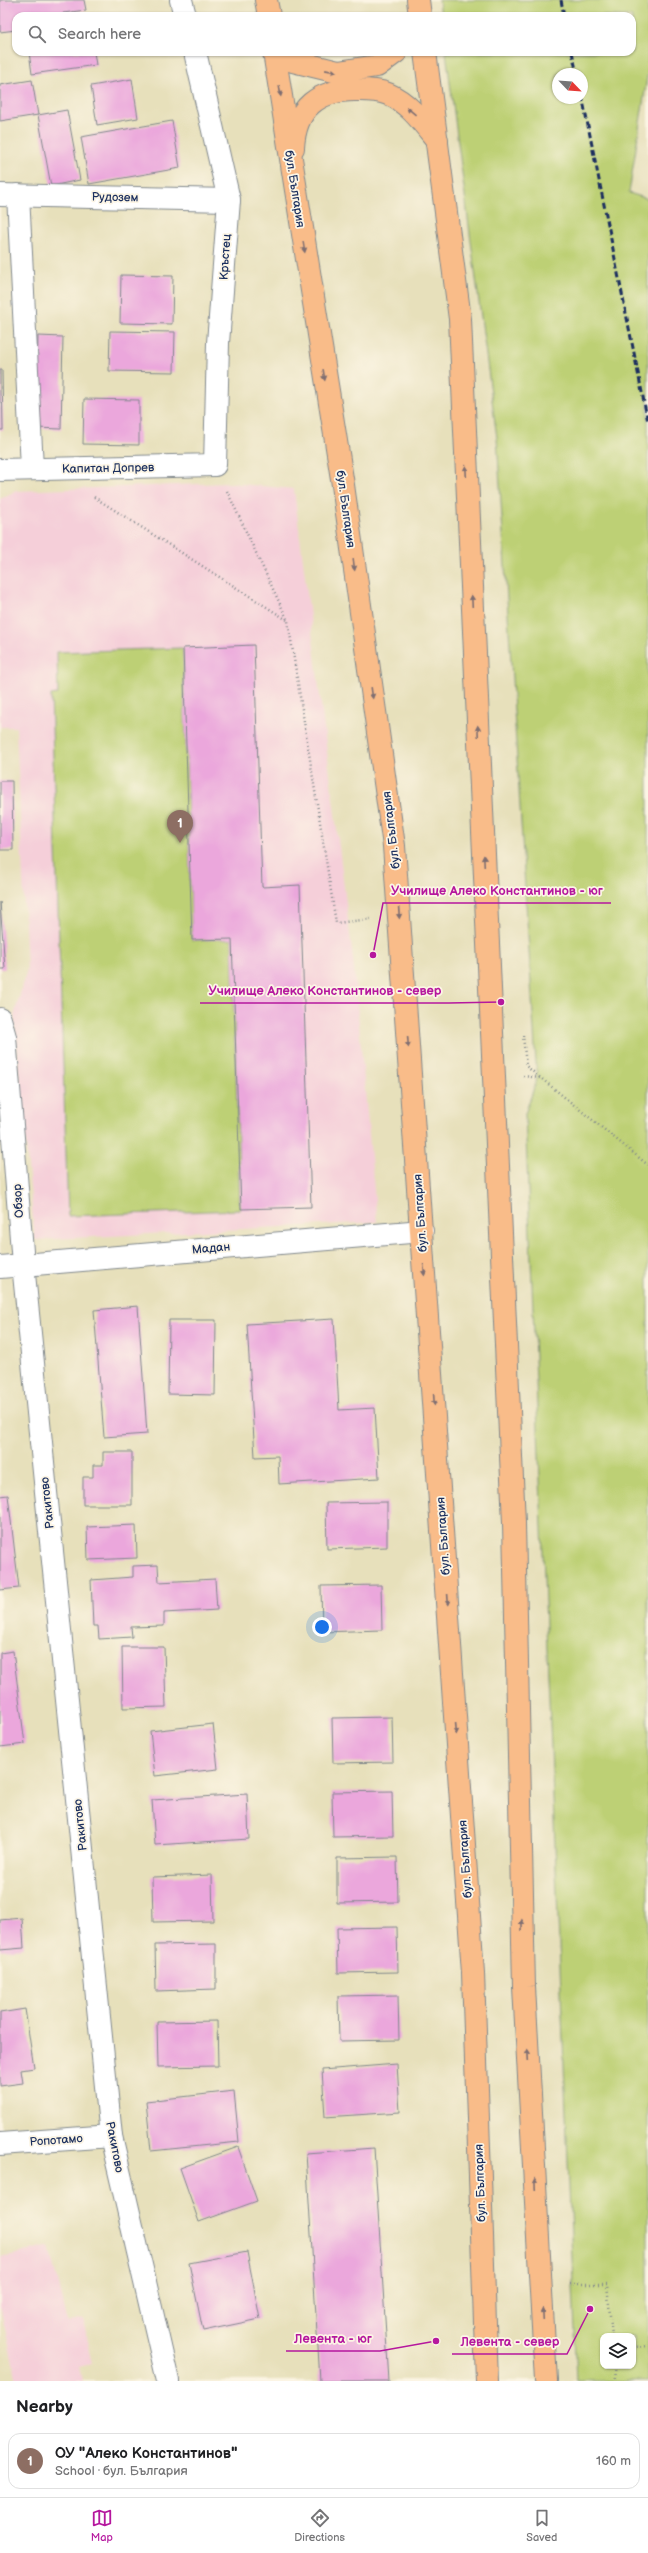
<!DOCTYPE html>
<meta charset="utf-8">
<style>
:root{--surface:#fff;--page:#f2f2f2;--text:#202124;--muted:#757577;--line:#e0e0e0;--accent:#b5179e}
body{margin:0;font-family:"Balsamiq Sans",sans-serif;background:var(--page);color:var(--text)}
.controls{position:absolute;right:12px;bottom:12px;display:grid;overflow:hidden;border-radius:8px;box-shadow:0 1px 3px #0004}
.controls button{width:36px;height:36px;display:grid;place-items:center;padding:0;border:0;border-bottom:1px solid var(--line);background:var(--surface);color:var(--text);font:20px sans-serif}
.compass{position:absolute;left:552px;top:68px;width:36px;height:36px;border-radius:50%;background:var(--surface);box-shadow:0 1px 3px #0004;rotate:115deg}
.you{position:absolute;left:322px;top:1627px;width:14px;height:14px;margin:-10px;border:3px solid #fff;border-radius:50%;background:#1a73e8;box-shadow:0 0 0 6px #1a73e833}
.badge{display:grid;place-items:center;width:26px;height:26px;border-radius:50%;background:var(--accent);color:#fff;font-size:13px;font-weight:700}
.pin{position:absolute;translate:-50% -33px;filter:drop-shadow(0 1px 2px #0008)}
.pin::after{content:'';position:absolute;top:21px;width:14px;height:12px;background:inherit;clip-path:polygon(0 0,100% 0,50% 100%)}
.list{margin:0;padding:0;list-style:none}
h2{display:flex;justify-content:space-between;align-items:center;height:52px;margin:0;padding:0 16px;font-size:17px}
h2 small{font-size:13px;font-weight:400;color:var(--muted)}
.list li{display:grid;grid-template-columns:26px 1fr auto;gap:12px;align-items:center;box-sizing:border-box;height:56px;margin:0 8px 8px;padding:0 8px;border:1px solid var(--line);border-radius:12px}
.list b{display:block;font-size:15px;white-space:nowrap}
.list p{margin:0;font-size:13px;white-space:nowrap;color:var(--muted)}
.list em{font-size:13px;font-style:normal;color:var(--muted)}
.icon{flex:none;width:22px;height:22px;fill:none;stroke:currentColor;stroke-width:2;stroke-linecap:round;stroke-linejoin:round}
.map{position:relative;flex:none;width:648px;height:2381px;overflow:hidden}
.search{position:absolute;background:var(--surface);box-shadow:0 1px 3px #0004;left:12px;right:12px;top:12px;height:44px;display:flex;align-items:center;gap:10px;box-sizing:border-box;padding:0 14px;border-radius:12px;color:var(--muted);font-size:15px}
.sheet{height:116px;background:var(--surface)}
nav{display:flex;justify-content:space-around;align-items:center;box-sizing:border-box;height:56px;border-top:1px solid var(--line);background:var(--surface);font-size:11px;color:var(--muted)}
nav a{display:grid;justify-items:center;gap:2px}
nav .on{color:var(--accent)}
.map>svg:first-child{display:block}
.built{fill:#f5cfd9}
.green{fill:#bdd074;stroke:#6c8069;fill-rule:evenodd}
.building{fill:#eba7dc}
.lines{fill:none;stroke-linecap:round;stroke-linejoin:round}
.minor-casing{stroke:#81888c;stroke-width:24}
.trunk-casing{stroke:#81888c;stroke-width:24}
.path{stroke:#81888c;stroke-width:2.5;stroke-dasharray:1 3;stroke-linecap:butt}
.minor{stroke:#fff;stroke-width:22}
.trunk{stroke:#f9bc89;stroke-width:22}
.rail{stroke:#1b2f5e;stroke-width:3;stroke-dasharray:6 3;stroke-linecap:butt}
.oneway{fill:#7f6e71}
.labels{text-anchor:middle;stroke-width:3.5;stroke-linejoin:round;paint-order:stroke}
.street-label{font-size:12px;fill:#1b2f5e;stroke:#fcf5e5}
.leader{fill:none;stroke:#b5179e;stroke-width:1.5}
.callout-dot{fill:#b5179e;stroke:#fcf5e5;stroke-width:1.5}
.callout-label{font-size:13px;text-anchor:middle;font-weight:bold;fill:#b5179e;stroke:#fcf5e5;stroke-width:3.5;stroke-linejoin:round;paint-order:stroke}
</style>
<div class="map">
<svg width="648" height="2381" viewBox="0 0 648 2381">
<rect width="100%" height="100%" fill="#fcf5e5"/>
<filter id="ink" filterUnits="userSpaceOnUse"><feTurbulence type="fractalNoise" baseFrequency=".025" numOctaves="2"/><feDisplacementMap in="SourceGraphic" scale="8" xChannelSelector="R" yChannelSelector="G"/><feConvolveMatrix kernelMatrix="1 2 1 2 8 2 1 2 1" color-interpolation-filters="sRGB"/></filter>
<filter id="wash" filterUnits="userSpaceOnUse"><feTurbulence type="fractalNoise" baseFrequency=".012" numOctaves="4" result="noise"/><feDisplacementMap in="SourceGraphic" scale="16" xChannelSelector="R" yChannelSelector="G"/><feGaussianBlur stdDeviation="0.9" result="paint"/><feColorMatrix in="noise" values="0 0 0 0 0 0 0 0 0 0 0 0 0 0 0 0 0 1.4 0 .05"/><feComposite in="paint" operator="in"/></filter>
<g filter="url(#wash)">
<rect width="100%" height="100%" fill="#e7e0bb"/>
<g class="built">
<path d="M 229,483 L 294,489 L 353,958 L 377,1222 L 35,1240 L 14,1016 L 27,969 L 16,727 L 0,727 L 0,499 L 15,491 Z"/>
<path d="M 50,2246 L 68,2323 L 83,2319 L 93,2363 L 79,2366 L 82,2381 L 17,2381 L 0,2307 L 0,2258 Z"/>
</g>
<g class="green">
<path d="M 439,0 L 648,0 L 648,71 L 629,193 L 648,199 L 648,2381 L 577,2381 L 525,1114 L 537,1079 L 497,438 L 446,52 L 632,52 L 632,16 L 441,16 ZM 558,74 L 582,74 L 582,98 L 558,98 ZM 603,2336 L 633,2336 L 633,2366 L 603,2366 Z"/>
<path d="M 183,648 L 192,940 L 232,939 L 240,1210 L 68,1216 L 51,695 L 58,694 L 57,652 Z"/>
</g>
<g id="blocks">
<g class="building">
<path d="M 0,0 L 84,0 L 86,10 L 63,13 L 63,16 L 16,16 L 16,30 L 0,32 Z"/>
<path d="M 29,52 L 94,52 L 96,65 L 32,74 Z"/>
<path d="M 132,79 L 138,118 L 97,125 L 91,86 Z"/>
<path d="M 32,80 L 38,115 L 0,121 L 0,85 Z"/>
<path d="M 67,110 L 80,180 L 51,186 L 38,115 Z"/>
<path d="M 172,121 L 180,168 L 89,184 L 81,137 Z"/>
<path d="M 121,275 L 173,276 L 172,324 L 120,323 Z"/>
<path d="M 110,331 L 175,332 L 174,372 L 109,371 Z"/>
<path d="M 38,336 L 63,337 L 61,429 L 36,428 Z"/>
<path d="M 0,370 L 2,370 L 3,430 L 0,430 Z"/>
<path d="M 84,399 L 139,400 L 139,445 L 83,444 Z"/>
<path d="M 254,645 L 262,887 L 300,885 L 311,1207 L 241,1209 L 232,939 L 192,940 L 183,648 Z"/>
<path d="M 0,781 L 12,781 L 13,850 L 0,850 Z"/>
<path d="M 0,902 L 5,969 L 0,969 Z"/>
<path d="M 138,1306 L 147,1434 L 104,1437 L 94,1310 Z"/>
<path d="M 334,1319 L 339,1410 L 375,1408 L 379,1478 L 279,1484 L 278,1456 L 255,1457 L 247,1324 Z"/>
<path d="M 169,1320 L 216,1320 L 215,1395 L 168,1394 Z"/>
<path d="M 103,1452 L 132,1452 L 132,1505 L 83,1505 L 83,1477 L 93,1477 L 93,1465 L 103,1465 Z"/>
<path d="M 8,1495 L 19,1588 L 0,1590 L 0,1496 Z"/>
<path d="M 387,1502 L 387,1547 L 327,1549 L 326,1503 Z"/>
<path d="M 136,1525 L 137,1558 L 88,1560 L 87,1527 Z"/>
<path d="M 158,1565 L 159,1582 L 215,1579 L 217,1610 L 164,1613 L 164,1626 L 131,1627 L 132,1637 L 99,1639 L 98,1626 L 93,1626 L 91,1580 L 133,1577 L 133,1566 Z"/>
<path d="M 381,1585 L 382,1630 L 322,1632 L 321,1586 Z"/>
<path d="M 122,1647 L 164,1647 L 166,1707 L 123,1708 Z"/>
<path d="M 13,1651 L 25,1744 L 0,1747 L 0,1653 Z"/>
<path d="M 392,1717 L 393,1762 L 333,1763 L 332,1718 Z"/>
<path d="M 213,1724 L 218,1769 L 155,1776 L 150,1731 Z"/>
<path d="M 392,1791 L 393,1836 L 333,1837 L 332,1792 Z"/>
<path d="M 247,1794 L 249,1839 L 155,1845 L 152,1800 Z"/>
<path d="M 397,1857 L 398,1902 L 337,1903 L 337,1858 Z"/>
<path d="M 212,1875 L 213,1921 L 153,1922 L 152,1877 Z"/>
<path d="M 22,1918 L 24,1948 L 0,1950 L 0,1920 Z"/>
<path d="M 397,1927 L 398,1972 L 338,1973 L 337,1928 Z"/>
<path d="M 216,1944 L 216,1989 L 156,1991 L 155,1945 Z"/>
<path d="M 398,1995 L 399,2040 L 339,2041 L 338,1996 Z"/>
<path d="M 25,2009 L 34,2068 L 21,2070 L 23,2083 L 0,2086 L 0,2013 Z"/>
<path d="M 217,2021 L 218,2066 L 158,2067 L 157,2022 Z"/>
<path d="M 397,2064 L 400,2112 L 325,2117 L 322,2070 Z"/>
<path d="M 234,2091 L 239,2142 L 151,2151 L 146,2101 Z"/>
<path d="M 238,2147 L 257,2201 L 199,2222 L 180,2168 Z"/>
<path d="M 374,2148 L 389,2381 L 320,2381 L 306,2153 Z"/>
<path d="M 247,2252 L 260,2319 L 203,2331 L 189,2263 Z"/>
</g>
</g>
</g>
<g filter="url(#ink)">
<use href="#blocks" fill-opacity="0" stroke="#81888c" stroke-width="1"/>
<g class="lines">
<g class="minor-casing">
<g id="minor">
<path d="M 181,0 L 185,16"/>
<path d="M 0,195 L 229,200"/>
<path d="M 18,195 L 32,468"/>
<path d="M 0,470 L 215,465 L 218,343 L 229,200 L 195,52"/>
<path d="M 0,1019 L 5,1037 L 23,1264 L 111,2136 L 168,2381"/>
<path d="M 0,1267 L 422,1231"/>
<path d="M 0,2144 L 111,2136"/>
</g>
</g>
<g class="trunk-casing">
<g id="trunk">
<path d="M 266,0 L 269,16"/>
<path d="M 418,0 L 420,16"/>
<path d="M 274,52 L 343,485 L 394,846 L 473,1973 L 487,2381"/>
<path d="M 283,52 L 293,61 L 338,72 L 377,66 L 396,52"/>
<path d="M 425,52 L 460,319 L 514,1523 L 524,1987 L 546,2381"/>
<path d="M 293,148 C 295,107 319,89 358,90 C 367,90 379,90 388,94 C 409,103 423,123 437,140"/>
</g>
</g>
<g class="path">
<path d="M 227,491 L 288,621 L 336,923 L 371,919"/>
<path d="M 94,497 L 287,620"/>
<path d="M 523,1035 L 526,1066 L 648,1165"/>
<path d="M 523,1076 L 540,1078"/>
<path d="M 570,2284 L 607,2284 L 612,2336"/>
<path d="M 633,2347 L 648,2346"/>
<path d="M 614,2366 L 615,2381"/>
</g>
<use href="#minor" class="minor"/>
<use href="#trunk" class="trunk"/>
<g class="rail">
<path d="M 561,0 L 564,16"/>
<path d="M 572,52 L 577,74"/>
<path d="M 582,96 L 648,422"/>
</g>
</g>
<defs><path id="oneway-solid" d="M-6-.8H1V-3.2L6.5 0L1 3.2V.8H-6Z"/></defs>
<g class="oneway">
<use href="#oneway-solid" transform="translate(331 71) rotate(11)"/>
<use href="#oneway-solid" transform="translate(280 91) rotate(81)"/>
<use href="#oneway-solid" transform="translate(411 111) rotate(-140)"/>
<use href="#oneway-solid" transform="translate(304 247) rotate(81)"/>
<use href="#oneway-solid" transform="translate(324 375) rotate(81)"/>
<use href="#oneway-solid" transform="translate(466 471) rotate(-93)"/>
<use href="#oneway-solid" transform="translate(354 565) rotate(82)"/>
<use href="#oneway-solid" transform="translate(472 601) rotate(-93)"/>
<use href="#oneway-solid" transform="translate(372 693) rotate(82)"/>
<use href="#oneway-solid" transform="translate(478 731) rotate(-93)"/>
<use href="#oneway-solid" transform="translate(484 861) rotate(-93)"/>
<use href="#oneway-solid" transform="translate(399 913) rotate(86)"/>
<use href="#oneway-solid" transform="translate(408 1042) rotate(86)"/>
<use href="#oneway-solid" transform="translate(424 1270) rotate(86)"/>
<use href="#oneway-solid" transform="translate(434 1400) rotate(86)"/>
<use href="#oneway-solid" transform="translate(448 1600) rotate(86)"/>
<use href="#oneway-solid" transform="translate(456 1729) rotate(86)"/>
<use href="#oneway-solid" transform="translate(522 1925) rotate(-91)"/>
<use href="#oneway-solid" transform="translate(528 2055) rotate(-93)"/>
<use href="#oneway-solid" transform="translate(535 2184) rotate(-93)"/>
<use href="#oneway-solid" transform="translate(543 2314) rotate(-93)"/>
</g>
</g>
<g class="labels">
<g class="street-label">
<text transform="translate(295 189) rotate(81)" y="4">бул. България</text>
<text transform="translate(115 197) rotate(1)" y="4">Рудозем</text>
<text transform="translate(225 257) rotate(-86)" y="4">Кръстец</text>
<text transform="translate(108 468) rotate(-1)" y="4">Капитан Допрев</text>
<text transform="translate(346 509) rotate(82)" y="4">бул. България</text>
<text transform="translate(391 830) rotate(-97)" y="4">бул. България</text>
<text transform="translate(18 1201) rotate(-94)" y="4">Обзор</text>
<text transform="translate(420 1213) rotate(-94)" y="4">бул. България</text>
<text transform="translate(211 1248) rotate(-5)" y="4">Мадан</text>
<text transform="translate(47 1503) rotate(-96)" y="4">Ракитово</text>
<text transform="translate(443 1536) rotate(-94)" y="4">бул. България</text>
<text transform="translate(80 1825) rotate(-96)" y="4">Ракитово</text>
<text transform="translate(465 1859) rotate(-94)" y="4">бул. България</text>
<text transform="translate(56 2140) rotate(-4)" y="4">Ропотамо</text>
<text transform="translate(115 2147) rotate(79)" y="4">Ракитово</text>
<text transform="translate(480 2183) rotate(-92)" y="4">бул. България</text>
</g>
</g>
<path class="leader" d="M373 955L383 903H611M501 1002L449 1003H200M436 2341L380 2351H286M590 2309L567 2354H452"/>
<g class="callout-dot">
<circle cx="373" cy="955" r="4"/>
<circle cx="501" cy="1002" r="4"/>
<circle cx="436" cy="2341" r="4"/>
<circle cx="590" cy="2309" r="4"/>
</g>
<g class="callout-label">
<text x="497" y="895">Училище Алеко Константинов - юг</text>
<text x="325" y="995">Училище Алеко Константинов - север</text>
<text x="333" y="2343">Левента - юг</text>
<text x="510" y="2346">Левента - север</text>
</g>
</svg>
<div class="controls">
<button><svg class="icon" aria-label="layers" viewBox="0 0 24 24"><path d="M12 4l9 5-9 5-9-5zM3 14l9 5 9-5"/></svg></button>
</div>
<svg class="compass" viewBox="-18 -18 36 36"><path d="M0-13l5 13h-10z" fill="#e53935"/><path d="M0 13l5-13h-10z" fill="#757577"/></svg>
<div class="you"></div>
<div class="pin badge" style="left:180px;top:843px;background:#8d6e63">1</div>
<div class="search"><svg class="icon" aria-label="search" viewBox="0 0 24 24"><circle cx="10" cy="10" r="6"/><path d="M15 15l6 6"/></svg>Search here</div>
</div>
<section class="sheet">
<h2>Nearby<small></small></h2>
<ul class="list">
<li><span class="badge" style="background:#8d6e63">1</span><div><b>ОУ &quot;Алеко Константинов&quot;</b><p>School · бул. България</p></div><em>160 m</em></li>
</ul>
</section>
<nav>
<a class="on"><svg class="icon" aria-label="map" viewBox="0 0 24 24"><path d="M3 6l6-2 6 2 6-2v14l-6 2-6-2-6 2zM9 4v14M15 6v14"/></svg>Map</a>
<a><svg class="icon" aria-label="directions" viewBox="0 0 24 24"><path d="M12 3l9 9-9 9-9-9zM9 14v-3h6M13 9l2 2-2 2"/></svg>Directions</a>
<a><svg class="icon" aria-label="saved" viewBox="0 0 24 24"><path d="M7 4h10v16l-5-4-5 4z"/></svg>Saved</a>
</nav>
